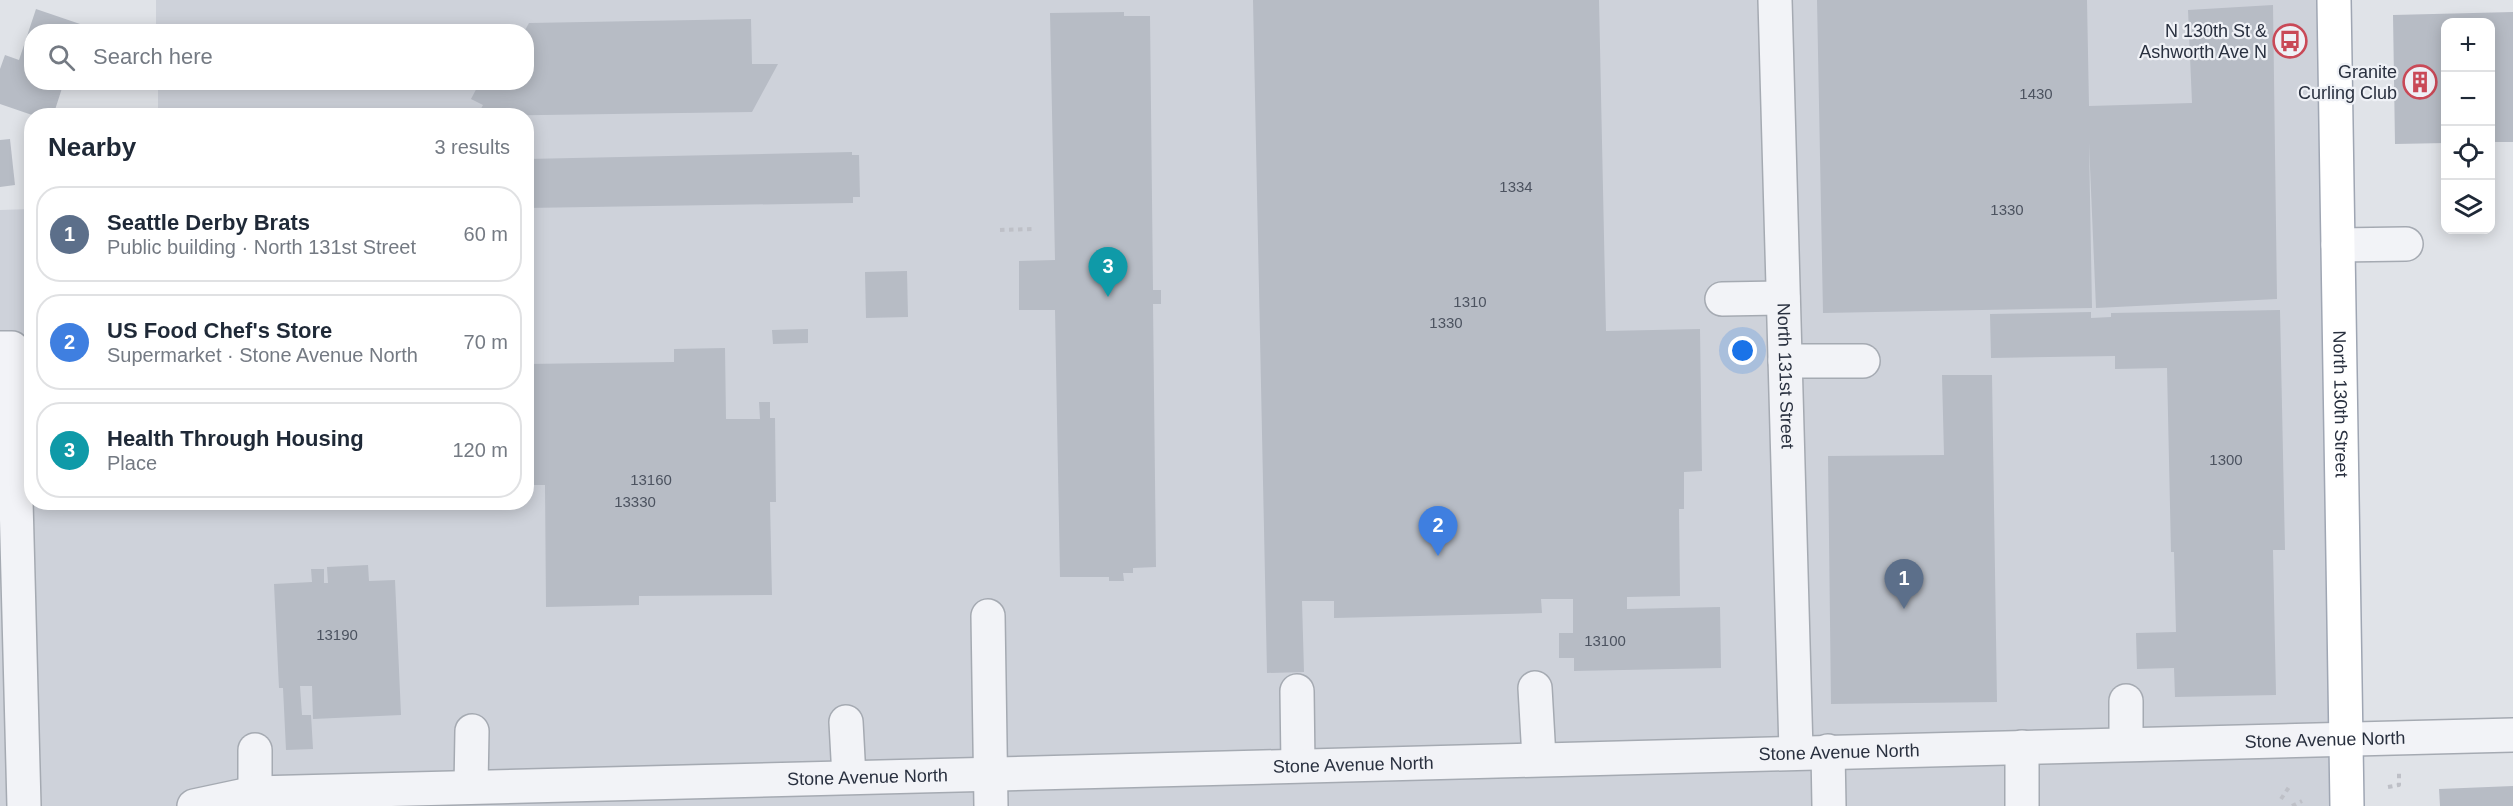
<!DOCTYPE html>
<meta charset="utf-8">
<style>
:root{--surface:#fff;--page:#f2f2f3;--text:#1f2937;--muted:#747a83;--line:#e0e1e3;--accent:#c94957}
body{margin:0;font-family:Helvetica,sans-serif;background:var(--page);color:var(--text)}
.controls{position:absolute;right:18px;top:18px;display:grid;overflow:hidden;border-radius:12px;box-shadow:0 3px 15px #0003}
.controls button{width:54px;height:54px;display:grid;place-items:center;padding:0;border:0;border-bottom:2px solid var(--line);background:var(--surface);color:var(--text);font:30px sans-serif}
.you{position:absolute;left:1743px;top:351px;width:21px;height:21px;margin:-15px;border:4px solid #fff;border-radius:50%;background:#1a73e8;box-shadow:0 0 0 9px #1a73e833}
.badge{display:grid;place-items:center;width:39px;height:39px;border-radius:50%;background:var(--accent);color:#fff;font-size:20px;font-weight:700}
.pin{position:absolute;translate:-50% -50px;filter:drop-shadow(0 2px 3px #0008)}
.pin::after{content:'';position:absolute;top:32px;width:21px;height:18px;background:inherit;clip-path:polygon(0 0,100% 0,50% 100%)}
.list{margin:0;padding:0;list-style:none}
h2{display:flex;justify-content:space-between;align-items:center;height:78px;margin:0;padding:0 24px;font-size:26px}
h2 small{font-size:20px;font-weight:400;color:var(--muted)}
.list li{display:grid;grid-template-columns:39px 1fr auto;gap:18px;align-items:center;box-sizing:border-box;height:96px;margin:0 12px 12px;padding:0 12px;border:2px solid var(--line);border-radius:24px}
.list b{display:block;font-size:22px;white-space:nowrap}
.list p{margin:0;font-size:20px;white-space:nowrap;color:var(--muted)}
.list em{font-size:20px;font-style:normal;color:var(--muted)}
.icon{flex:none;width:33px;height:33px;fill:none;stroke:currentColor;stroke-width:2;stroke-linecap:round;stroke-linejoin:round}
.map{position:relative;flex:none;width:2513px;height:806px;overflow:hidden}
.search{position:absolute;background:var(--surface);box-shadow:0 3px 15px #0003;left:24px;top:24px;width:510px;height:66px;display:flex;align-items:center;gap:15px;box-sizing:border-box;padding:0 21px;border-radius:24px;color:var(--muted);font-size:22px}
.panel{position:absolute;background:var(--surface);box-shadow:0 3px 15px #0003;left:24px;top:108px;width:510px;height:402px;border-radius:24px}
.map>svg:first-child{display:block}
.built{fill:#ced2da}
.building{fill:#b7bcc5}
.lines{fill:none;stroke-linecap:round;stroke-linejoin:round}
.minor-casing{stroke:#a5aab2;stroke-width:36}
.major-casing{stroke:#9fa6b3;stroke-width:36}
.path{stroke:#bec0c7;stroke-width:4;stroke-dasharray:4.5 4.5;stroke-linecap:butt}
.minor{stroke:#f2f3f7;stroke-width:33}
.major{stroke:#fff;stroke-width:33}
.labels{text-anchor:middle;stroke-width:4.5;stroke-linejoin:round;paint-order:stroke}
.number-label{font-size:15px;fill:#4c5360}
.poi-label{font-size:18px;fill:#29303f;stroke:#eff1f6;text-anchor:end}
.street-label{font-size:18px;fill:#29303f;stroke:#eff1f6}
</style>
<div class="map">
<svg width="2513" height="806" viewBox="0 0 2513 806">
<rect width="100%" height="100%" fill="#e0e3e8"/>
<path class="built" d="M 156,0 L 2334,0 L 2347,806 L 0,806 L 0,210 L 31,209 L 32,502 L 526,502 L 526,116 L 158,115 L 158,83 L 526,82 L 526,32 L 156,31 Z"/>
<g class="building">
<path d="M 1253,0 L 1599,0 L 1606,331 L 1700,329 L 1702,471 L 1684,472 L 1684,509 L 1679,509 L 1680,596 L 1627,597 L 1627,609 L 1720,607 L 1721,668 L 1574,671 L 1574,658 L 1559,658 L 1559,633 L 1573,633 L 1573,599 L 1541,599 L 1542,613 L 1334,618 L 1334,601 L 1302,601 L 1304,672 L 1267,673 Z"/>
<path d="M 1817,0 L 2087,0 L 2089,106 L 2192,103 L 2188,10 L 2273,5 L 2277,299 L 2096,308 L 2089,143 L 2092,308 L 1823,313 Z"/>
<path d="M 36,9 L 83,25 L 81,32 L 32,32 L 32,82 L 64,82 L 53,116 L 35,116 L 0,104 L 0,69 L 5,55 L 19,60 Z"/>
<path d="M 1124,12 L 1124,16 L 1150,16 L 1153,290 L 1161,290 L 1161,304 L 1153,304 L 1156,567 L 1133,568 L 1133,573 L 1123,573 L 1124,581 L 1109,581 L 1109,577 L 1060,577 L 1055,310 L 1019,310 L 1019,261 L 1055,260 L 1050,13 Z"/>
<path d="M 2513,12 L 2513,142 L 2490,142 L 2490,22 L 2446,22 L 2446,143 L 2395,144 L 2393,15 Z"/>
<path d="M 751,19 L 752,64 L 778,64 L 752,112 L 477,116 L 483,105 L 471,99 L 480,82 L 526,82 L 526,32 L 524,32 L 529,23 Z"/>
<path d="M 10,139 L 15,185 L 0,187 L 0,140 Z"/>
<path d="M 852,152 L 852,155 L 859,155 L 860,197 L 853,197 L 853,203 L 526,208 L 526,159 Z"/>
<path d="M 907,271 L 908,317 L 866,318 L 865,272 Z"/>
<path d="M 2280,310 L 2285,550 L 2273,550 L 2276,695 L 2175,697 L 2174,668 L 2137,669 L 2136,633 L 2176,632 L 2174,552 L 2171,552 L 2167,368 L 2115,369 L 2115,356 L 1991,358 L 1990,314 L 2091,312 L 2091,318 L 2111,317 L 2111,313 Z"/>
<path d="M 808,329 L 808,343 L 773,344 L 772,330 Z"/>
<path d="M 725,348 L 726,419 L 760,419 L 759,402 L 770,402 L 770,418 L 775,418 L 776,502 L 770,502 L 772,595 L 639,596 L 639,605 L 546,607 L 545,485 L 526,485 L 526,364 L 674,362 L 674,349 Z"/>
<path d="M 1942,375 L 1992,375 L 1997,702 L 1831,704 L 1828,456 L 1944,455 Z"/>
<path d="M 368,565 L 369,581 L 395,580 L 401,715 L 313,719 L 312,686 L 300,686 L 302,715 L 311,715 L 313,749 L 286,750 L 283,688 L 279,688 L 274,584 L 312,582 L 311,569 L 324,569 L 324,583 L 328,583 L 327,567 Z"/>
<path d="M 2513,786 L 2513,806 L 2440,806 L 2439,789 Z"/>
</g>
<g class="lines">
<g class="minor-casing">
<g id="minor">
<path id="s1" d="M 1775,0 L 1796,751"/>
<path d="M 2338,245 L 2406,244"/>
<path d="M 1722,299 L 1783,298"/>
<path d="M 0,348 L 12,348 L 24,806"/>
<path d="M 1785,361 L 1863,361"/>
<path d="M 988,616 L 991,806"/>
<path d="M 1535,688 L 1539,758"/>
<path d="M 1297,691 L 1298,765"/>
<path d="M 2126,701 L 2126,744"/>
<path d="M 846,722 L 849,777"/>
<path d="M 255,750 L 255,793"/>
<path d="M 1828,751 L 1829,806"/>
<path d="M 471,787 L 472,731"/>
<path id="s2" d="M 194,806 L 255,793 L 2513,735"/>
<path d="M 2022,806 L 2022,747"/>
</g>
</g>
<g class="major-casing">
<g id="major">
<path id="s3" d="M 2334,0 L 2347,806"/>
</g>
</g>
<g class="path">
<path d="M 1000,230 L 1032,229"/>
<path d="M 2388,787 L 2399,785 L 2399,773"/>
<path d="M 2281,799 L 2289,787"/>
<path d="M 2292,806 L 2302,801"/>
</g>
<use href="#minor" class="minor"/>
<use href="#major" class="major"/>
</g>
<defs>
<g id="bus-ring" transform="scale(1.725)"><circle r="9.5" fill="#eff1f6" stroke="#c94957" stroke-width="1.5"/><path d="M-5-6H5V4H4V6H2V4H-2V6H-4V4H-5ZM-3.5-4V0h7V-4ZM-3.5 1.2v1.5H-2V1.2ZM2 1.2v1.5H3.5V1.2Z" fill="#c94957"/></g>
<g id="building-ring" transform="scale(1.725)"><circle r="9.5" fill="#eff1f6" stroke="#c94957" stroke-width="1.5"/><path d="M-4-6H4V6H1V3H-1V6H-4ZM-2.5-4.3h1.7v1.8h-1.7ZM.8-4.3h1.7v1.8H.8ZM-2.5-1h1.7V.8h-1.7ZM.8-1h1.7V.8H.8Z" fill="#c94957"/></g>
</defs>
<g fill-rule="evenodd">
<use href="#bus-ring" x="2290" y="41"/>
<use href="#building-ring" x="2420" y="82"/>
</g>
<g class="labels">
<g class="number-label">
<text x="2036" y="99">1430</text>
<text x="1516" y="192">1334</text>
<text x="2007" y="215">1330</text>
<text x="1470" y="307">1310</text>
<text x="1446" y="328">1330</text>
<text x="2226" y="465">1300</text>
<text x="651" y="485">13160</text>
<text x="635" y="507">13330</text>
<text x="337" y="640">13190</text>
<text x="1605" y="646">13100</text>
</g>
<g class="poi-label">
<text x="2267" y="37">N 130th St &amp;<tspan x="2267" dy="21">Ashworth Ave N</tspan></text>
<text x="2397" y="78">Granite<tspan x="2397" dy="21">Curling Club</tspan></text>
</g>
<g class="street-label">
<text dy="6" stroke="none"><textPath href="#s1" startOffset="376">North 131st Street</textPath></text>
<text dy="6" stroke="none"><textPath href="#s3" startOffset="404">North 130th Street</textPath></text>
<text dy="6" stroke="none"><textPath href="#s2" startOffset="2133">Stone Avenue North</textPath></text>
<text dy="6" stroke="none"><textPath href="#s2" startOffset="1647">Stone Avenue North</textPath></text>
<text dy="6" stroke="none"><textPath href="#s2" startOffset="1161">Stone Avenue North</textPath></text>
<text dy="6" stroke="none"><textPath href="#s2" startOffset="675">Stone Avenue North</textPath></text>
</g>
</g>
</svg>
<div class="controls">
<button>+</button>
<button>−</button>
<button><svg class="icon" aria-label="locate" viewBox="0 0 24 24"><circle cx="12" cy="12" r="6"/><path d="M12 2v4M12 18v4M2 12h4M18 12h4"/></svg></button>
<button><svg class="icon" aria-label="layers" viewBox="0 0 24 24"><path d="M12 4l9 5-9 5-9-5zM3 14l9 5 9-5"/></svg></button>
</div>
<div class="you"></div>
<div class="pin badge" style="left:1904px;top:609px;background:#5c6f8a">1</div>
<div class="pin badge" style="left:1438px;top:556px;background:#3f7fe0">2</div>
<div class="pin badge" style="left:1108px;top:297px;background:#0f9aa8">3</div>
<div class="search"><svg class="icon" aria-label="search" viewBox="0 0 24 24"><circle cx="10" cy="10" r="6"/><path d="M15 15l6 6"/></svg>Search here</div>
<section class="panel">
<h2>Nearby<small>3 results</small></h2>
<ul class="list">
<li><span class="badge" style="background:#5c6f8a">1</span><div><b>Seattle Derby Brats</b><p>Public building · North 131st Street</p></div><em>60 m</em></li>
<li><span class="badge" style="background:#3f7fe0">2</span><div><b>US Food Chef's Store</b><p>Supermarket · Stone Avenue North</p></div><em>70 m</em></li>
<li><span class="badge" style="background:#0f9aa8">3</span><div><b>Health Through Housing</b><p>Place</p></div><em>120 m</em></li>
</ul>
</section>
</div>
